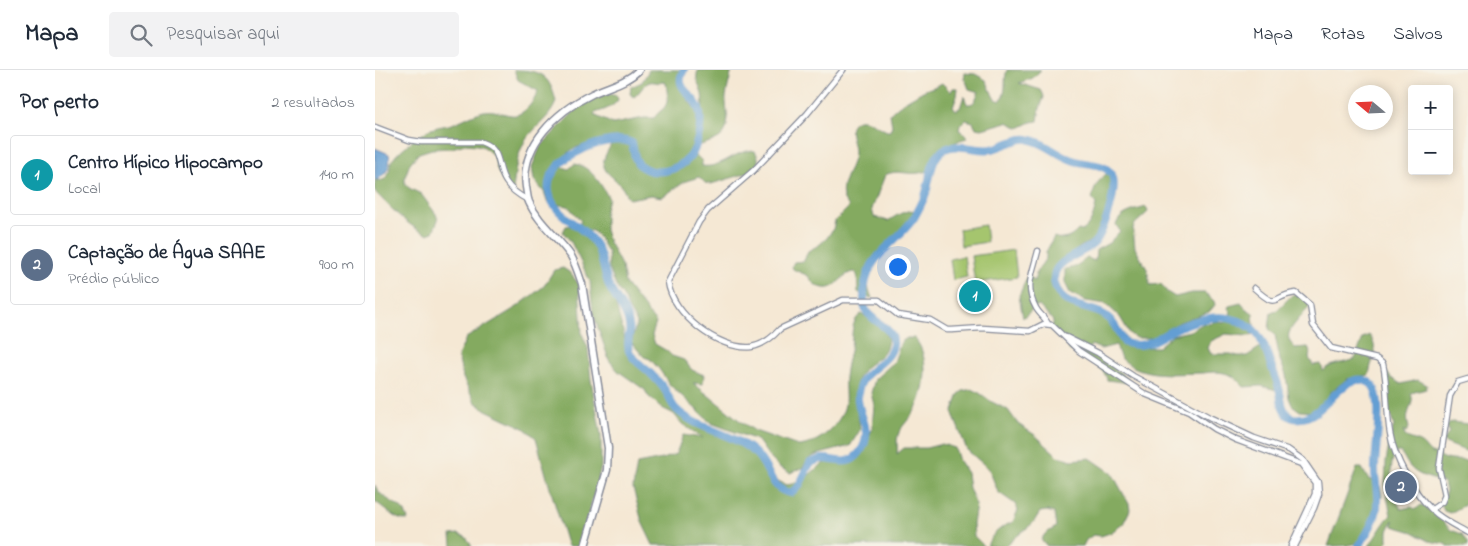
<!DOCTYPE html>
<html lang="pt">
<meta charset="utf-8">
<style>
:root{--surface:#fff;--page:#f2f2f3;--text:#1f2937;--muted:#747a83;--line:#e0e1e3;--accent:#ea580c}
body{margin:0;font-family:"Indie Flower",sans-serif;background:var(--page);color:var(--text)}
.controls{position:absolute;right:15px;top:15px;display:grid;overflow:hidden;border-radius:5px;box-shadow:0 2px 12px #0003}
.controls button{width:45px;height:45px;display:grid;place-items:center;padding:0;border:0;border-bottom:1px solid var(--line);background:var(--surface);color:var(--text);font:25px sans-serif}
.compass{position:absolute;left:973px;top:15px;width:45px;height:45px;border-radius:50%;background:var(--surface);box-shadow:0 2px 12px #0003;rotate:289deg}
.you{position:absolute;left:522px;top:196px;width:18px;height:18px;margin:-12px;border:4px solid #fff;border-radius:50%;background:#1a73e8;box-shadow:0 0 0 8px #1a73e833}
.badge{display:grid;place-items:center;width:32px;height:32px;border-radius:50%;background:var(--accent);color:#fff;font-size:16px;font-weight:700}
.pin{position:absolute;translate:-50% -50%;border:2px solid #fff;box-shadow:0 1px 5px #0006}
.list{margin:0;padding:0;list-style:none}
h2{display:flex;justify-content:space-between;align-items:center;height:65px;margin:0;padding:0 20px;font-size:21px}
h2 small{font-size:16px;font-weight:400;color:var(--muted)}
.list li{display:grid;grid-template-columns:32px 1fr auto;gap:15px;align-items:center;box-sizing:border-box;height:80px;margin:0 10px 10px;padding:0 10px;border:1px solid var(--line);border-radius:5px}
.list b{display:block;font-size:19px;white-space:nowrap}
.list p{margin:0;font-size:16px;white-space:nowrap;color:var(--muted)}
.list em{font-size:16px;font-style:normal;color:var(--muted)}
.icon{flex:none;width:28px;height:28px;fill:none;stroke:currentColor;stroke-width:2;stroke-linecap:round;stroke-linejoin:round}
.map{position:relative;flex:none;width:1093px;height:476px;overflow:hidden}
header{display:flex;align-items:center;gap:30px;box-sizing:border-box;height:70px;padding:0 25px;background:var(--surface);border-bottom:1px solid var(--line)}
header strong{font-size:24px}
nav{display:flex;gap:28px;margin-inline-start:auto;font-size:18px}
.search{width:350px;height:45px;background:var(--page);display:flex;align-items:center;gap:12px;box-sizing:border-box;padding:0 18px;border-radius:5px;color:var(--muted);font-size:19px}
main{display:flex}
aside{flex:1;background:var(--surface)}
.map>svg:first-child{display:block}
.green{fill:#a5c56e;stroke:#607a66}
.forest{fill:#84aa61;stroke:#506c60}
.water{fill:#639ed3;stroke:#3f6698}
.lines{fill:none;stroke-linecap:round;stroke-linejoin:round}
.river{stroke:#639ed3;stroke-width:8}
.minor-casing{stroke:#888c99;stroke-width:7}
.primary-casing{stroke:#888c99;stroke-width:9}
.minor{stroke:#fff;stroke-width:4.5}
.primary{stroke:#fff;stroke-width:6}
</style>
<header>
<strong>Mapa</strong>
<div class="search"><svg class="icon" aria-label="search" viewBox="0 0 24 24"><circle cx="10" cy="10" r="6"/><path d="M15 15l6 6"/></svg>Pesquisar aqui</div>
<nav><a>Mapa</a><a>Rotas</a><a>Salvos</a></nav>
</header>
<main>
<aside>
<h2>Por perto<small>2 resultados</small></h2>
<ul class="list">
<li><span class="badge" style="background:#0f9aa8">1</span><div><b>Centro Hípico Hipocampo</b><p>Local</p></div><em>140 m</em></li>
<li><span class="badge" style="background:#5c6f8a">2</span><div><b>Captação de Água SAAE</b><p>Prédio público</p></div><em>900 m</em></li>
</ul>
</aside>
<div class="map">
<svg width="1093" height="476" viewBox="0 0 1093 476">
<rect width="100%" height="100%" fill="#f7f3e8"/>
<filter id="ink" filterUnits="userSpaceOnUse"><feTurbulence type="fractalNoise" baseFrequency=".02" numOctaves="2"/><feDisplacementMap in="SourceGraphic" scale="10" xChannelSelector="R" yChannelSelector="G"/><feConvolveMatrix kernelMatrix="1 2 1 2 8 2 1 2 1" color-interpolation-filters="sRGB"/></filter>
<filter id="wash" filterUnits="userSpaceOnUse"><feTurbulence type="fractalNoise" baseFrequency=".0096" numOctaves="4" result="noise"/><feDisplacementMap in="SourceGraphic" scale="20" xChannelSelector="R" yChannelSelector="G"/><feGaussianBlur stdDeviation="1.12" result="paint"/><feColorMatrix in="noise" values="0 0 0 0 0 0 0 0 0 0 0 0 0 0 0 0 0 1.4 0 .05"/><feComposite in="paint" operator="in"/></filter>
<g filter="url(#wash)">
<rect width="100%" height="100%" fill="#f5e8d4"/>
<g class="green">
<path d="M 610,155 L 612,172 L 586,176 L 584,159 Z"/>
<path d="M 639,180 L 642,207 L 600,213 L 596,186 Z"/>
<path d="M 589,186 L 592,207 L 578,210 L 575,189 Z"/>
</g>
<g class="forest">
<path d="M 139,0 C 165,0 175,5 181,32 C 175,48 162,55 152,68 C 141,84 140,103 138,121 L 128,112 L 122,100 L 119,86 L 109,77 L 102,75 L 90,74 L 77,78 L 57,79 L 44,83 L 35,93 L 30,107 L 30,113 L 34,118 L 46,124 L 61,144 L 63,150 L 58,162 L 52,164 C 32,156 15,137 0,122 L 0,110 C 4,111 7,111 11,108 C 15,104 14,96 17,91 C 22,81 49,61 59,58 C 65,56 71,56 77,54 C 88,50 99,43 109,41 C 119,39 127,44 136,45 C 148,47 159,32 163,21 L 143,10 Z"/>
<path d="M 274,0 L 309,0 C 306,14 311,38 327,41 C 328,35 328,26 326,20 C 323,12 320,9 323,0 L 357,0 C 355,9 352,18 351,27 C 350,40 358,58 344,68 C 336,73 323,75 315,79 L 327,91 L 327,96 C 347,99 362,78 380,81 L 383,87 L 383,94 L 373,103 L 336,114 L 330,113 L 324,107 L 311,111 L 287,127 L 276,125 L 254,129 C 250,124 249,119 245,115 C 239,106 226,103 229,89 C 231,82 237,75 239,67 C 230,68 224,72 216,74 C 200,78 191,77 188,97 L 194,99 L 199,94 C 215,95 227,115 234,129 L 232,132 L 230,140 L 230,160 L 234,172 L 247,197 L 250,213 L 281,253 L 277,265 L 280,274 L 292,281 L 297,286 L 309,290 L 317,300 L 329,305 L 328,314 L 318,313 L 364,350 L 380,361 L 423,376 C 443,375 467,354 470,334 C 471,325 469,316 470,307 C 471,296 474,286 476,276 C 478,265 475,252 486,244 L 489,245 L 508,258 L 513,269 C 511,291 493,289 485,305 C 476,321 484,343 485,360 L 475,376 L 441,385 L 435,388 L 427,398 L 415,403 L 404,397 L 395,388 L 384,372 L 379,369 L 336,353 L 295,315 L 284,299 L 275,289 L 269,287 L 256,272 L 262,253 L 253,238 L 250,229 L 241,216 L 234,199 L 233,182 C 226,174 225,164 215,160 L 214,165 L 226,184 L 229,203 L 234,209 L 254,284 L 258,291 L 273,298 L 281,306 L 296,326 L 302,338 L 330,356 L 360,369 L 376,380 L 385,388 L 400,409 L 411,415 L 417,414 L 435,404 L 449,393 L 478,388 L 487,381 L 491,375 L 497,358 L 499,335 L 496,323 L 500,309 L 519,292 L 526,272 L 532,268 L 539,268 C 556,284 551,324 539,342 C 534,350 526,356 523,365 C 521,371 523,378 522,384 L 529,378 L 551,378 L 567,374 L 580,378 L 584,391 L 592,403 L 594,418 L 601,435 L 598,454 L 599,466 L 609,476 L 278,475 L 267,452 L 258,418 L 262,394 L 287,389 L 301,384 L 308,365 L 328,368 L 307,354 L 299,344 L 287,338 L 273,326 L 270,320 L 243,301 L 234,290 L 218,243 L 215,211 L 196,172 L 188,162 L 191,156 L 203,155 L 206,151 L 193,136 L 178,134 L 172,131 L 169,122 L 159,110 L 157,97 L 165,77 L 210,30 L 231,23 L 242,26 L 243,30 C 237,38 229,40 220,43 L 219,45 L 238,54 L 269,48 L 279,48 C 282,44 284,42 288,39 C 295,32 292,22 291,13 L 288,12 C 283,14 280,11 275,12 C 268,14 265,23 259,27 L 255,24 L 256,17 L 267,12 Z"/>
<path d="M 632,0 L 666,0 L 658,8 L 644,13 L 666,20 L 668,24 L 669,27 L 665,38 L 663,51 L 656,52 L 644,58 L 632,52 L 607,59 L 601,58 L 598,52 L 591,50 L 585,55 L 584,60 L 590,64 L 592,68 C 574,72 564,85 557,101 C 552,101 549,102 544,103 C 532,105 522,99 510,105 L 497,139 L 499,147 L 513,151 C 522,145 533,138 544,141 C 528,170 477,184 497,228 L 491,227 L 483,222 L 482,205 L 480,202 C 464,202 462,227 441,215 C 437,213 436,209 433,206 C 428,203 423,202 418,199 L 417,196 L 419,192 L 429,191 L 433,181 L 444,175 L 452,168 L 458,159 L 460,151 L 474,137 C 472,133 469,131 468,127 C 464,113 479,96 479,82 C 479,73 471,58 479,52 C 488,45 503,57 512,61 L 515,61 L 517,56 L 515,44 C 522,35 538,27 548,21 C 554,18 561,17 567,13 L 576,22 L 578,18 L 583,18 L 582,26 L 578,36 L 581,40 L 585,38 L 589,26 L 592,34 C 601,35 600,28 604,22 L 594,19 L 591,11 L 589,9 L 590,3 L 600,4 L 611,10 L 619,28 L 625,31 C 633,22 628,11 632,0 Z"/>
<path d="M 733,103 L 738,113 L 737,125 L 728,154 L 720,169 L 705,177 L 689,191 L 681,203 L 681,209 L 688,224 L 700,235 L 717,241 L 740,254 L 745,259 L 755,274 L 763,277 L 783,277 L 797,265 L 815,261 L 829,253 L 835,254 L 840,251 L 849,253 L 853,249 L 856,242 L 853,238 L 854,236 L 866,233 L 870,238 L 878,243 L 879,256 L 885,265 L 872,266 L 851,264 L 836,271 L 833,278 L 836,284 L 856,284 L 863,286 L 872,286 L 884,278 L 892,276 L 904,315 L 902,320 L 886,316 L 869,317 C 865,313 860,307 855,305 C 846,301 837,302 828,303 C 801,303 769,309 747,289 C 743,285 743,279 741,275 L 726,279 L 716,275 L 714,279 C 726,293 745,298 755,313 L 732,310 C 731,298 705,285 694,280 L 693,270 L 677,260 L 676,257 L 678,254 L 678,251 L 664,236 L 660,237 L 648,248 L 644,226 L 652,207 L 655,206 L 659,211 L 662,201 L 671,188 L 671,182 L 679,167 C 689,171 696,168 703,160 L 707,161 C 716,156 719,144 721,134 L 717,129 C 719,118 723,109 733,103 Z"/>
<path d="M 771,137 L 773,142 L 760,154 L 758,158 L 760,178 L 772,199 L 775,215 L 786,214 L 792,222 L 800,227 L 817,223 L 830,223 L 839,231 L 840,235 L 834,242 L 805,252 L 778,268 L 761,268 L 755,264 L 745,247 L 731,234 L 711,231 L 695,223 L 690,213 L 690,199 L 700,197 L 712,188 L 720,191 L 721,180 L 734,173 L 745,161 L 741,155 C 745,142 759,141 771,137 Z"/>
<path d="M 188,198 L 194,202 L 204,214 L 207,264 L 213,278 L 216,310 L 226,365 L 226,397 L 205,476 L 193,476 L 192,474 L 172,408 L 161,368 L 149,358 L 111,340 L 100,332 L 88,308 L 83,286 L 91,268 L 142,237 L 169,216 L 179,200 Z"/>
<path d="M 917,225 L 927,225 L 934,232 L 934,238 C 929,242 927,246 923,250 C 915,260 908,266 920,278 L 933,277 L 935,283 L 934,288 L 938,295 L 946,294 L 948,301 C 957,292 969,294 980,289 L 988,268 L 994,265 C 1005,278 996,290 994,305 L 972,309 L 956,322 L 946,340 L 940,342 L 925,341 L 917,335 L 914,328 L 911,305 L 905,290 L 900,265 L 894,259 L 896,242 L 902,240 Z"/>
<path d="M 1010,304 L 1013,304 L 1016,308 L 1026,314 L 1043,310 L 1052,315 L 1051,319 L 1036,323 C 1041,337 1028,340 1034,358 L 1031,362 L 1028,360 L 1030,366 C 1034,369 1042,370 1046,373 C 1053,378 1053,385 1063,384 C 1072,393 1082,389 1093,391 L 1093,430 L 1090,435 L 1075,443 L 1069,441 L 1066,434 L 1071,421 L 1069,413 C 1058,408 1044,407 1036,398 C 1031,393 1030,387 1025,382 L 1022,382 C 1011,394 1018,426 1026,439 L 1036,437 L 1041,439 L 1046,435 L 1053,436 L 1076,460 L 1087,464 L 1093,472 L 1093,476 L 1073,476 L 1070,474 L 1054,471 L 1038,462 L 1018,456 L 1018,450 L 1013,461 L 1013,471 L 1010,476 L 994,476 C 1000,468 1010,450 1016,445 L 1010,417 L 1011,391 L 1017,360 L 1019,356 L 1014,341 Z"/>
<path d="M 597,319 L 603,322 L 617,332 L 633,340 L 643,354 L 660,365 L 683,386 L 697,390 L 715,388 L 737,403 L 754,434 L 755,440 L 748,454 L 735,463 L 726,466 L 718,465 L 711,470 L 708,476 L 672,476 L 666,470 L 670,464 L 681,457 L 679,443 L 672,441 L 665,442 L 658,453 L 630,476 L 612,476 C 616,464 627,456 638,452 L 643,440 L 640,434 L 623,422 L 614,399 L 592,380 L 579,347 L 578,341 L 584,324 L 588,321 Z"/>
<path d="M 1077,352 L 1093,354 L 1093,382 L 1068,372 L 1074,362 L 1072,356 L 1074,353 Z"/>
<path d="M 982,398 L 987,398 L 993,409 L 1004,413 C 1005,417 1007,422 1007,426 C 1006,438 996,448 994,459 L 997,460 C 990,476 969,476 953,476 Z"/>
<path d="M 0,415 C 6,432 30,432 33,450 C 18,451 12,438 0,432 Z"/>
<path d="M 83,464 L 91,467 L 97,476 L 77,476 L 76,465 Z"/>
</g>
<path class="water" d="M 0,78 L 14,84 C 16,97 12,103 2,110 L 0,109 Z"/>
<g class="lines">
<path class="river" d="M 309,0 C 299,16 314,22 321,33 C 329,45 324,66 320,78 C 313,97 285,108 267,97 C 259,92 259,81 257,73 C 242,66 217,74 203,82 C 188,89 171,103 174,122 C 178,147 209,155 221,175 C 228,187 229,205 235,218 C 241,230 252,241 254,255 C 256,264 251,272 254,281 C 259,292 270,297 277,305 C 282,310 286,314 290,320 C 294,326 296,334 301,339 C 322,360 357,362 380,383 C 394,395 395,421 416,423 L 424,416 L 435,393 C 439,392 443,389 447,389 C 462,389 473,398 485,382 C 501,360 480,343 483,323 C 486,298 514,296 518,275 C 521,255 489,251 489,233 C 487,185 516,180 539,148 C 543,141 547,133 550,126 C 555,112 555,89 568,80 C 583,71 601,82 617,79 C 625,77 632,73 640,71 C 645,69 651,68 656,70 C 671,73 682,85 697,90 C 709,95 726,92 735,102 C 746,113 729,165 718,174 C 702,188 669,191 682,220 C 690,239 717,236 731,246 C 741,253 743,264 750,273 C 770,279 779,270 796,261 C 814,252 833,245 853,248 C 883,254 887,269 896,295 C 899,304 904,314 905,323 C 907,332 906,337 912,344 C 915,348 921,349 926,348 C 950,347 971,296 995,313 C 1011,324 999,383 1000,401 C 1000,415 1005,429 1001,443 C 998,455 991,465 984,476"/>
</g>
</g>
<g filter="url(#ink)">
<g class="lines">
<g class="minor-casing">
<g id="minor">
<path d="M 468,0 L 432,44 L 379,100 L 333,140 L 324,152 L 293,212 C 297,244 343,280 376,277 C 388,275 397,268 405,259 L 468,230 L 504,230 L 523,245 L 555,250 L 572,260 L 577,260 L 607,258 L 655,261 L 669,254 L 677,255 L 704,281 L 770,324 L 814,342 L 839,359 L 861,370 L 926,394 L 940,413 L 940,424 L 916,476"/>
<path d="M 0,57 L 34,70 L 46,72 L 106,72 C 129,80 120,96 131,112 C 136,120 145,126 153,130"/>
<path d="M 663,181 C 658,202 649,217 661,238 C 664,244 670,247 673,254"/>
<path d="M 879,218 C 905,241 895,226 921,223 L 935,235 L 938,255 L 956,278 L 1002,289 L 1008,294 C 1013,316 1011,341 1015,363 C 1019,388 1039,423 1057,440 C 1067,450 1081,456 1093,463"/>
<path d="M 691,267 L 723,283 L 758,306 L 836,348 L 879,368 L 914,380 L 928,390 L 943,412 L 944,424 L 939,438 L 920,476"/>
<path d="M 1057,439 L 1067,432 L 1070,425 L 1064,398 L 1075,326 L 1083,312 L 1093,309"/>
</g>
</g>
<g class="primary-casing">
<path id="primary" d="M 210,476 L 232,400 L 233,378 L 207,214 C 204,205 201,195 196,186 C 183,167 163,153 154,132 C 152,127 152,122 151,117 C 145,75 182,41 217,24 C 233,16 251,13 264,0"/>
</g>
<use href="#minor" class="minor"/>
<use href="#primary" class="primary"/>
</g>
</g>
</svg>
<div class="controls">
<button>+</button>
<button>−</button>
</div>
<svg class="compass" viewBox="-18 -18 36 36"><path d="M0-13l5 13h-10z" fill="#e53935"/><path d="M0 13l5-13h-10z" fill="#747a83"/></svg>
<div class="you"></div>
<div class="pin badge" style="left:600px;top:226px;background:#0f9aa8">1</div>
<div class="pin badge" style="left:1026px;top:417px;background:#5c6f8a">2</div>
</div>
</main>
